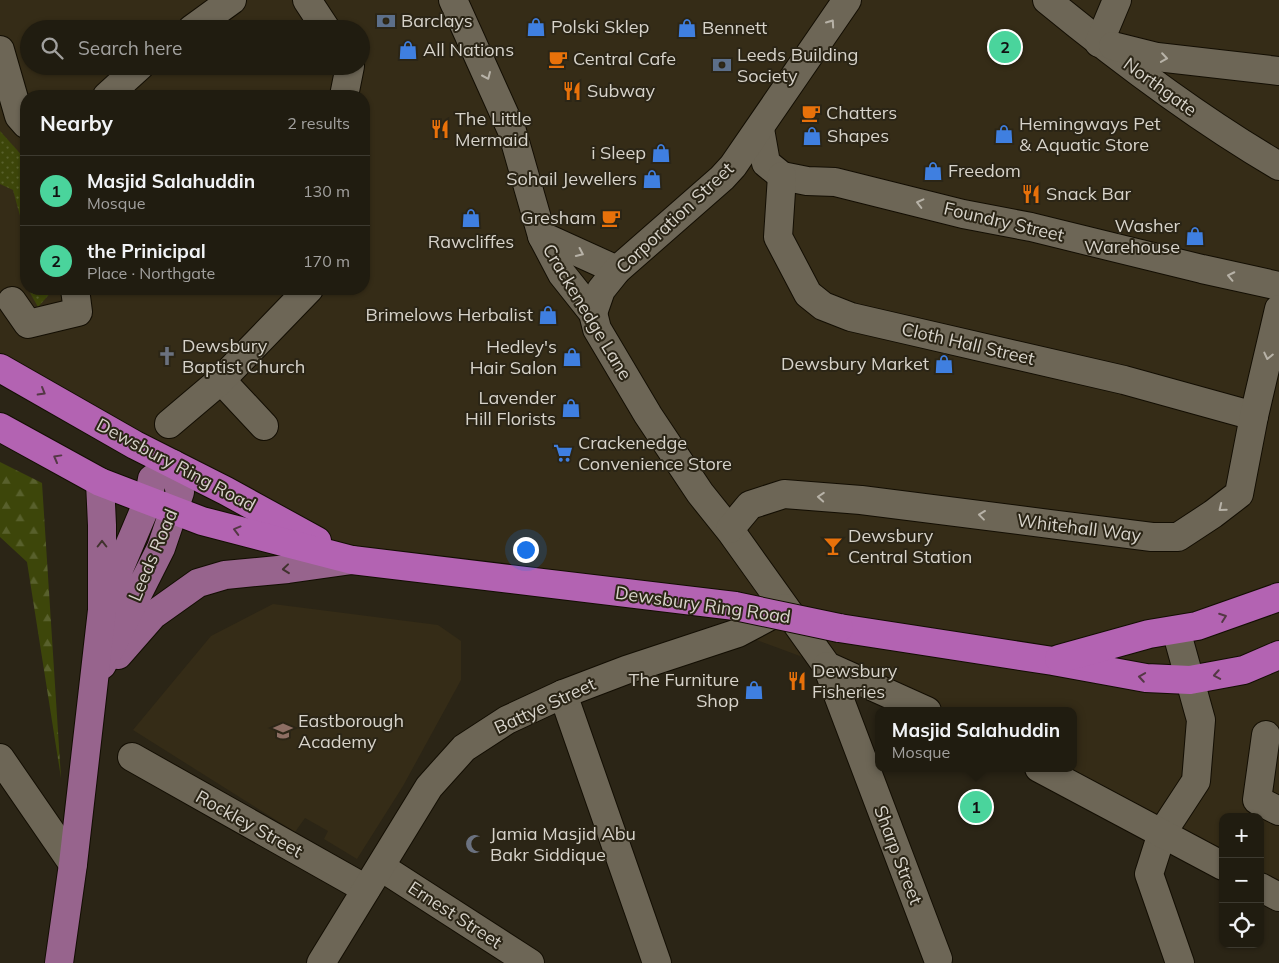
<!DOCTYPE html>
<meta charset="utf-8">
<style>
:root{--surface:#201c10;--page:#282519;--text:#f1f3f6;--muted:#a2a19f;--line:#3d3a30;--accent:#4ad49c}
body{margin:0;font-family:Mulish,sans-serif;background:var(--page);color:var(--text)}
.controls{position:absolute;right:15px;bottom:15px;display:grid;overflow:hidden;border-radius:10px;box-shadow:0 1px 4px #0004}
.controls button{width:45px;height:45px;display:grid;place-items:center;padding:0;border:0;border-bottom:1px solid var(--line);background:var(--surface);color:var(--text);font:25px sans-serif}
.you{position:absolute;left:525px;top:549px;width:18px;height:18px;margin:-12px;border:4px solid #fff;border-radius:50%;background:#1a73e8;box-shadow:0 0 0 8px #1a73e833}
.badge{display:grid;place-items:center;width:32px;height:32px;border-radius:50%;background:var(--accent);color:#111;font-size:16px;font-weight:700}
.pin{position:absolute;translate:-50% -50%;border:2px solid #fff;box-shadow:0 1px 5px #0006}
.popup{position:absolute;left:875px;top:707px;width:202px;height:65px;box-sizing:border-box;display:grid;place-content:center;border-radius:10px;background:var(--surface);filter:drop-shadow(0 1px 4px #0005);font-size:16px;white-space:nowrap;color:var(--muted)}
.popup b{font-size:19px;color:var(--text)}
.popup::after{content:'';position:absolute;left:50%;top:100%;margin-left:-10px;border:10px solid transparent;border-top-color:var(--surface)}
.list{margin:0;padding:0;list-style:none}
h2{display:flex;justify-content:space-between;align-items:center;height:65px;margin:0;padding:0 20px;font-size:21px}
h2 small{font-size:16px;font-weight:400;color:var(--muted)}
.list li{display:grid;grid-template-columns:32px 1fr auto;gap:15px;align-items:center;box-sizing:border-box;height:70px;padding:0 20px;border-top:1px solid var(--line)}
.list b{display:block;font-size:19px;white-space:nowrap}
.list p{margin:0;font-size:16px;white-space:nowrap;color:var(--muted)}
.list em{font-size:16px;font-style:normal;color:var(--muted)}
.icon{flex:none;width:28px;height:28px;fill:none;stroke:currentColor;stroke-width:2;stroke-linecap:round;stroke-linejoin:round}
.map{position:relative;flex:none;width:1279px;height:963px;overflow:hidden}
.search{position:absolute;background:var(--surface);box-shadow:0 1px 4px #0004;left:20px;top:20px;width:350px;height:55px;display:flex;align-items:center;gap:12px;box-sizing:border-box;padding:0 18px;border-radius:28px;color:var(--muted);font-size:19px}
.panel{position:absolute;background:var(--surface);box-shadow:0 1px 4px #0004;left:20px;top:90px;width:350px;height:205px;border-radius:20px}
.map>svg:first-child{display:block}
.built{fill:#352c17;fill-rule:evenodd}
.grass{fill:url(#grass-dots)}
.forest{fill:url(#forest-firs)}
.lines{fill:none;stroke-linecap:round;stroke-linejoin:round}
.minor-casing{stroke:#130e03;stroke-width:30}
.major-casing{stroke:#130e03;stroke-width:30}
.highway-casing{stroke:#130e03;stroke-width:30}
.minor{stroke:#6d6656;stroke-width:28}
.major{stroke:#97648d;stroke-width:28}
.highway{stroke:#b363b2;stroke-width:28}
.highway-bridge-casing{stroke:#130e03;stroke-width:30;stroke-linecap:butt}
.highway-bridge{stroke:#b363b2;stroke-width:28}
.oneway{stroke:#b7b2a7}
.oneway2{stroke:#543845}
.oneway3{stroke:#41322e}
.labels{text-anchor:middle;stroke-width:4;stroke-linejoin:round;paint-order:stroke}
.poi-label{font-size:18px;fill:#d7d3ca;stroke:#2b2516;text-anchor:start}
.street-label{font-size:18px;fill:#d7d3ca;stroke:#2b2516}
</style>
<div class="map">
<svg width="1279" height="963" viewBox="0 0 1279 963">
<defs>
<pattern id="grass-dots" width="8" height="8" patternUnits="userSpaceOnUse" patternTransform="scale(1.25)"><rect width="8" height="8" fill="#3d460a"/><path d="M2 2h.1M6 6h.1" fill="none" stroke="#58602c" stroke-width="1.8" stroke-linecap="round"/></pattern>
<pattern id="forest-firs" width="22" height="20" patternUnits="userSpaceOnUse" patternTransform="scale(1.25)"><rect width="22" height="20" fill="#3d460a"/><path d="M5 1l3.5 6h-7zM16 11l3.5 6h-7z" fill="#58602c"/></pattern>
</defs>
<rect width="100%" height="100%" fill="#2b2516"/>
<g class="built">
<path d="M 0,0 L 1279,0 L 1279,897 L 1260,887 L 1260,817 L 1223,817 L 1223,866 L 1039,768 L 1074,768 L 1074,711 L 927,711 L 827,666 L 738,633 L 735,606 L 352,560 L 0,368 ZM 29,29 L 361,29 L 361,66 L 29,66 ZM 26,96 L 364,96 L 364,289 L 26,289 Z"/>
<path d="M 273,604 L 438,625 L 461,641 L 461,680 L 403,786 L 357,859 L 324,839 L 328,831 L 305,818 L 295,832 L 133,730 L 211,636 Z"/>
</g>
<g class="grass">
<path d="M 0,131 L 26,160 L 26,238 L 13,190 L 0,184 Z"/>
<path d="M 34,289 L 53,289 L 53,290 L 38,307 L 29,291 Z"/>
</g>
<path class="forest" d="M 0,462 L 42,483 L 61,778 L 27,562 L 0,537 Z"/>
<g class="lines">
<g class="minor-casing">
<g id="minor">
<path d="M 307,0 L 326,29"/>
<path d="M 453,0 L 512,131 L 542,236 L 562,274 L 593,313 L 597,329 L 648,415 L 700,493 L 732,533 L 827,666 L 927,711"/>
<path d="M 1047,0 C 1120,60 1197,118 1279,166"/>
<path d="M 192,29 L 232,0"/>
<path d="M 1099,43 L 1117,0"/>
<path d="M 1113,46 L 1157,57 L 1279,71"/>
<path d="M 0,50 L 19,116 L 26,124"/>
<path d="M 107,96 L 140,66"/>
<path d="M 344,96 L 350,66"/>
<path d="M 760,129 L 766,163 L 782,176 L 807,181 L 835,182 L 963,214 L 1031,227 L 1202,269 L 1279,286"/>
<path d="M 782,176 L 778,237 L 808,294 L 823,306 L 851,317 L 1124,380 L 1254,416"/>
<path d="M 542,236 L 617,270"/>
<path d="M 12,301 L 28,324 L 78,312 L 75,289"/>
<path d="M 593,313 L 601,290 L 617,270 L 722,178 L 733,166 L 847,0"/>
<path d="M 221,380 L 264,426"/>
<path d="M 169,424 L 221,380 L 309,289"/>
<path d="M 730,529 L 750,505 L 784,494 L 861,500 L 1152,537 L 1178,537 L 1213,514 L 1239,494 L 1254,416 L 1279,309"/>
<path d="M 1176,630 L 1201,720 L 1196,781 L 1162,833 L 1149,874 L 1180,963"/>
<path d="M 827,666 L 938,959"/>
<path d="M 563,694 L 657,963"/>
<path d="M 1266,735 L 1257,800 L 1279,811"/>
<path d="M 132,757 L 366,889"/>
<path d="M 0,758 L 73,864"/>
<path d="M 1039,768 L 1223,866"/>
<path d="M 381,867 L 530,963"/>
<path d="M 1260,887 L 1279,897"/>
<path d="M 321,963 L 429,787 L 464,748 L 507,720 L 563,694 L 626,670 L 738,633 L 785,608"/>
</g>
</g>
<g class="major-casing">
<g id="major">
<path d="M 118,655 L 153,615 L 198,583 L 225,575 L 288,569 L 352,560"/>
<path d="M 102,665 L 161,548 L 180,492 L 173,464 L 152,479 L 148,501 L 106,600"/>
<path d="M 59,963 L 73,864 L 102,610 L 102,525 L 100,482"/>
</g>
</g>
<g class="highway-casing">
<g id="highway">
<path d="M 0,368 L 135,445 L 226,491 L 317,541"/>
<path d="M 0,427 L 100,482 L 202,521 L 352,560 L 735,606"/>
<path d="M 839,628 L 1053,661 L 1146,678 L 1190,680 L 1244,670 L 1279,655"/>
<path d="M 1059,659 L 1149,634 L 1197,626 L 1279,597"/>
</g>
</g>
<use href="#minor" class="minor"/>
<use href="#major" class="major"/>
<use href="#highway" class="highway"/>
<g class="highway-bridge-casing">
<path id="highway-bridge" d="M 735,606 L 839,628"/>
</g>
<use href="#highway-bridge" class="highway-bridge"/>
</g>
<defs><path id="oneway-chevron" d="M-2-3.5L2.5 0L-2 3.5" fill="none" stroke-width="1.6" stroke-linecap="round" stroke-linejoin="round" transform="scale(1.25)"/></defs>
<g class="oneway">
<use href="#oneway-chevron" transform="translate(831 23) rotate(-55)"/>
<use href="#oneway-chevron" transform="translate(1164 58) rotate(8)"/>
<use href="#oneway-chevron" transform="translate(487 76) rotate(66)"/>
<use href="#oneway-chevron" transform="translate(920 203) rotate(-166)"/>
<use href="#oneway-chevron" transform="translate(580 253) rotate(25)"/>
<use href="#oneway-chevron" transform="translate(1231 276) rotate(-168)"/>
<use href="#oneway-chevron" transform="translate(1268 356) rotate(103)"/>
<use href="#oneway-chevron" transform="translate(821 497) rotate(-176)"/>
<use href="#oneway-chevron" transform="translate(1222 508) rotate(141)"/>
<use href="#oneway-chevron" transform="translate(982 515) rotate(-173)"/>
</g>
<g class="oneway2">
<use href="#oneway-chevron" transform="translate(42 392) rotate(30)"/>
<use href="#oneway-chevron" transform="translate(57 458) rotate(-151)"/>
<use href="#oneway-chevron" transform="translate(237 530) rotate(-165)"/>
<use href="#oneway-chevron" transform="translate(1223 617) rotate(-20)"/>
<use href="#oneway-chevron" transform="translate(1217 675) rotate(170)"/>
<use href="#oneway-chevron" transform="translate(1142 677) rotate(-171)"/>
</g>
<g class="oneway3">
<use href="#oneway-chevron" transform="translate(102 544) rotate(-90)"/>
<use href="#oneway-chevron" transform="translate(286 569) rotate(174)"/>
</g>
<defs>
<g id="bank-bare" transform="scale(1.5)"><path d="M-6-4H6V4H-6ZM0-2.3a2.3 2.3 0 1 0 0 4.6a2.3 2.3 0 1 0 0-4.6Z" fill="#5c6f8a" stroke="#2b2516" stroke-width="2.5" paint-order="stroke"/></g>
<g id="shop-bare" transform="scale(1.5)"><path d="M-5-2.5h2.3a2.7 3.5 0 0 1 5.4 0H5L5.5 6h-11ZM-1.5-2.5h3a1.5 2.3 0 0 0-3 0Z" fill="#3f7fe0" stroke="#2b2516" stroke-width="2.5" paint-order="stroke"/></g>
<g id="cafe-bare" transform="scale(1.5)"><path d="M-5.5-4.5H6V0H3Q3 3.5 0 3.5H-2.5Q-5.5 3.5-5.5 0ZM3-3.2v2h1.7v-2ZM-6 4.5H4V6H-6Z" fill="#e8710a" stroke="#2b2516" stroke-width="2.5" paint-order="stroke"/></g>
<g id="restaurant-bare" transform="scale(1.5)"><path d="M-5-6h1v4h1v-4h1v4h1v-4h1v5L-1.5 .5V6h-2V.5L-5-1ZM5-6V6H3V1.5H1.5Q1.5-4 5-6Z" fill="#e8710a" stroke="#2b2516" stroke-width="2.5" paint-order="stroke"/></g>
<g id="church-bare" transform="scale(1.5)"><path d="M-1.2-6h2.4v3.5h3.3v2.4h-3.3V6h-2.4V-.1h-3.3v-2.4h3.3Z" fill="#6b7280" stroke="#2b2516" stroke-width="2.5" paint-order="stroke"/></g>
<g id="supermarket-bare" transform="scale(1.5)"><path d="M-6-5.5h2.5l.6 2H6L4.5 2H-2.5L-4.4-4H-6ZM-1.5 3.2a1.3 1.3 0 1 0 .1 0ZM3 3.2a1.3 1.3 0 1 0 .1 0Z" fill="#3f7fe0" stroke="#2b2516" stroke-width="2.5" paint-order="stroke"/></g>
<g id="bar-bare" transform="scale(1.5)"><path d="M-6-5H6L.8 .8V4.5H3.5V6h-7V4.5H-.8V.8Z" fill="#e8710a" stroke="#2b2516" stroke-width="2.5" paint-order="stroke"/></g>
<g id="school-bare" transform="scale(1.5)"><path d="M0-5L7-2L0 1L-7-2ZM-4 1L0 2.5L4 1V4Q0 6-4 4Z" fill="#8d6e63" stroke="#2b2516" stroke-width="2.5" paint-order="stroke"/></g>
<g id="mosque-bare" transform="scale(1.5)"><path d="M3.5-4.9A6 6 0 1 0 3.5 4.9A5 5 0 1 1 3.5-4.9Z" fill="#6b7280" stroke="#2b2516" stroke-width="2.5" paint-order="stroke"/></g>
</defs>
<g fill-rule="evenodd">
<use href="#bank-bare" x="386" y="21"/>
<use href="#shop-bare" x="536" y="27"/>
<use href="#shop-bare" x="687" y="28"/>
<use href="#shop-bare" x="408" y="50"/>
<use href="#cafe-bare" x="558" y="59"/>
<use href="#bank-bare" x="722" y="65"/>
<use href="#restaurant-bare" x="572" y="91"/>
<use href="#cafe-bare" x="811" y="113"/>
<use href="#restaurant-bare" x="440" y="129"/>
<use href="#shop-bare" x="1004" y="134"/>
<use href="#shop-bare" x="812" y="136"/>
<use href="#shop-bare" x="661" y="153"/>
<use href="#shop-bare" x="933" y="171"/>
<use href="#shop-bare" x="652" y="179"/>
<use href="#restaurant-bare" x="1031" y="194"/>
<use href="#shop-bare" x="471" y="218"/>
<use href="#cafe-bare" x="611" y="218"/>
<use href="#shop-bare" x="1195" y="236"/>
<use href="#shop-bare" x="548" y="315"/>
<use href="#church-bare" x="167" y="356"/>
<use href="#shop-bare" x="572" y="357"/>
<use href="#shop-bare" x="944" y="364"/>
<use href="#shop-bare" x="571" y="408"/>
<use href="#supermarket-bare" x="563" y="453"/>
<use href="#bar-bare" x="833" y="546"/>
<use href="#restaurant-bare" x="797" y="681"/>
<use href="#shop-bare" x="754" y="690"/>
<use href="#school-bare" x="283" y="731"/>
<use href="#mosque-bare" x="475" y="844"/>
</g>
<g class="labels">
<g class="poi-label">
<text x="401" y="27">Barclays</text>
<text x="551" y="33">Polski Sklep</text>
<text x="702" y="34">Bennett</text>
<text x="423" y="56">All Nations</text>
<text x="737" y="61">Leeds Building<tspan x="737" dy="21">Society</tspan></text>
<text x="573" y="65">Central Cafe</text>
<text x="587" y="97">Subway</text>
<text x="826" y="119">Chatters</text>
<text x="455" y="125">The Little<tspan x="455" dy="21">Mermaid</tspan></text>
<text x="1019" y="130">Hemingways Pet<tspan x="1019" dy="21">&amp; Aquatic Store</tspan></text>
<text x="827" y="142">Shapes</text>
<text x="646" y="159" text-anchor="end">i Sleep</text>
<text x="948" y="177">Freedom</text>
<text x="637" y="185" text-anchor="end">Sohail Jewellers</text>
<text x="1046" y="200">Snack Bar</text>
<text x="596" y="224" text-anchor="end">Gresham</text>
<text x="1180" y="232" text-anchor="end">Washer<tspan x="1180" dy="21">Warehouse</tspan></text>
<text x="471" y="248" text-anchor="middle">Rawcliffes</text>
<text x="533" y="321" text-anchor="end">Brimelows Herbalist</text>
<text x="182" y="352">Dewsbury<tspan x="182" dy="21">Baptist Church</tspan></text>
<text x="557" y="353" text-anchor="end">Hedley's<tspan x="557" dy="21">Hair Salon</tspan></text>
<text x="929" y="370" text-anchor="end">Dewsbury Market</text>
<text x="556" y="404" text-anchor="end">Lavender<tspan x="556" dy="21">Hill Florists</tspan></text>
<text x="578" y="449">Crackenedge<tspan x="578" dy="21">Convenience Store</tspan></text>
<text x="848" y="542">Dewsbury<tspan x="848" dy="21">Central Station</tspan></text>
<text x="812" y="677">Dewsbury<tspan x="812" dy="21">Fisheries</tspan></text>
<text x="739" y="686" text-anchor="end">The Furniture<tspan x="739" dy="21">Shop</tspan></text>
<text x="298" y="727">Eastborough<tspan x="298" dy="21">Academy</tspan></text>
<text x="490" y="840">Jamia Masjid Abu<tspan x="490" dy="21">Bakr Siddique</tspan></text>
</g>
<g class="street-label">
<text transform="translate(1160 87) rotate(36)" y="6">Northgate</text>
<text transform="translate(675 218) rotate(-43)" y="6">Corporation Street</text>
<text transform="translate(1004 222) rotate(13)" y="6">Foundry Street</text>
<text transform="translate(587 312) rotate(59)" y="6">Crackenedge Lane</text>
<text transform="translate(968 344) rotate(13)" y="6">Cloth Hall Street</text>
<text transform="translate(176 465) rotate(28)" y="6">Dewsbury Ring Road</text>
<text transform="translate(1079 528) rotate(7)" y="6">Whitehall Way</text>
<text transform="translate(153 555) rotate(-67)" y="6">Leeds Road</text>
<text transform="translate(703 605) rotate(8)" y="6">Dewsbury Ring Road</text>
<text transform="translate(545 706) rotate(-25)" y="6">Battye Street</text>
<text transform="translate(249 824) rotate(29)" y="6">Rockley Street</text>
<text transform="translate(898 855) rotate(69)" y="6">Sharp Street</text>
<text transform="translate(455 915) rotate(33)" y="6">Ernest Street</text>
</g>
</g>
</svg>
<div class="controls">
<button>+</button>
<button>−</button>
<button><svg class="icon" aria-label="locate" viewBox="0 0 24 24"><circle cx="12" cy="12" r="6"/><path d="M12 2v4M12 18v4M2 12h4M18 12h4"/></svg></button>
</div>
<div class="you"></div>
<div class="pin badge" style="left:976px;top:807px">1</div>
<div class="popup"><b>Masjid Salahuddin</b>Mosque</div>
<div class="pin badge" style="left:1005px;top:47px">2</div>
<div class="search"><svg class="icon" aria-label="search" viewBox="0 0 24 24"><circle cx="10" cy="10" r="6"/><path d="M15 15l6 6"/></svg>Search here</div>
<section class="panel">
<h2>Nearby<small>2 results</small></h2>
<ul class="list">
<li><span class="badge">1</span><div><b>Masjid Salahuddin</b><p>Mosque</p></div><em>130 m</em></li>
<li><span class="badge">2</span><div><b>the Prinicipal</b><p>Place · Northgate</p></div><em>170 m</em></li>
</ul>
</section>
</div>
